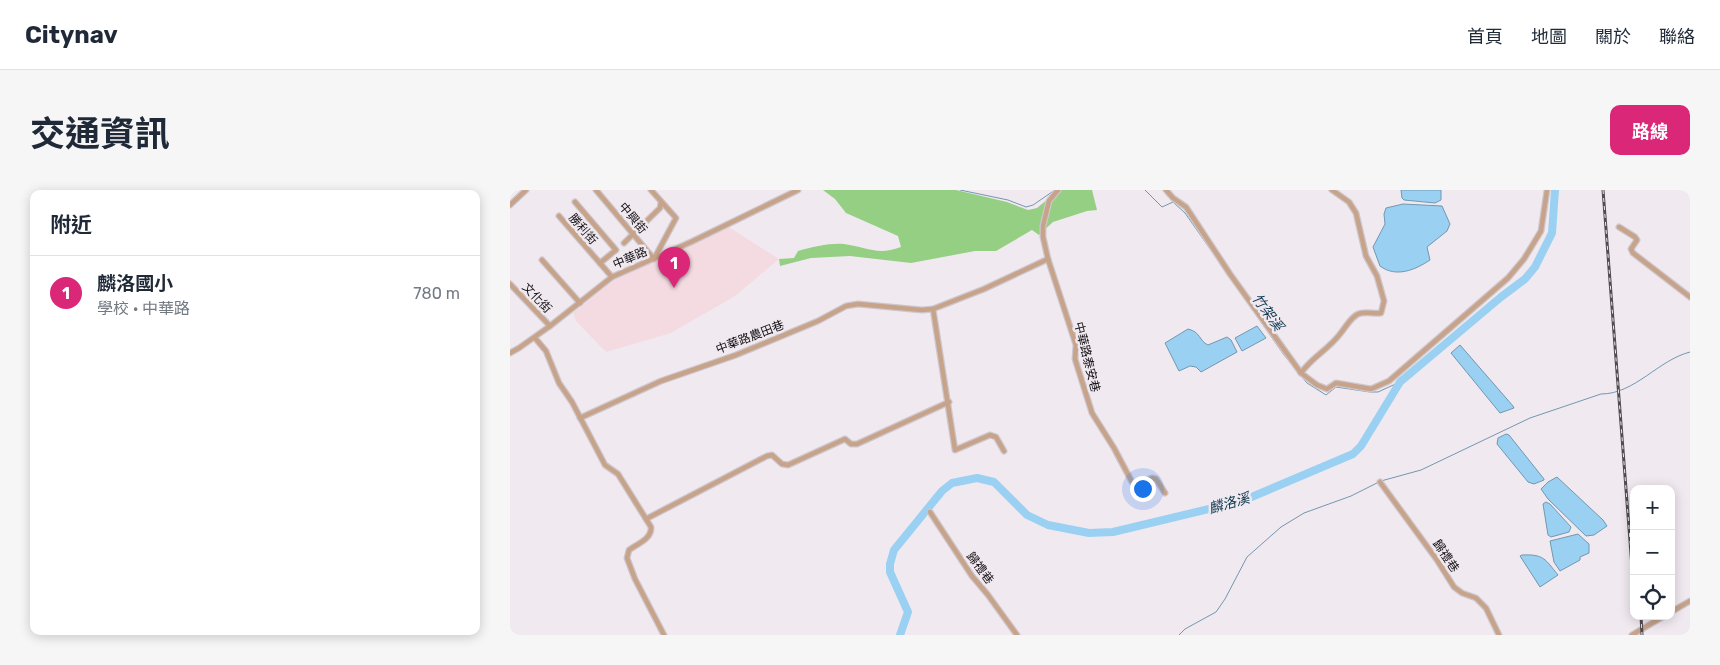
<!DOCTYPE html>
<html lang="zh-TW">
<meta charset="utf-8">
<style>
:root{--surface:#fff;--page:#f6f6f7;--text:#1f2937;--muted:#747a83;--line:#e0e1e3;--accent:#db2777}
body{margin:0;font-family:Rubik,"Noto Sans TC",sans-serif;background:var(--page);color:var(--text)}
.controls{position:absolute;right:15px;bottom:15px;display:grid;overflow:hidden;border-radius:10px;box-shadow:0 2px 12px #0003}
.controls button{width:45px;height:45px;display:grid;place-items:center;padding:0;border:0;border-bottom:1px solid var(--line);background:var(--surface);color:var(--text);font:25px sans-serif}
.you{position:absolute;left:632px;top:298px;width:18px;height:18px;margin:-12px;border:4px solid #fff;border-radius:50%;background:#1a73e8;box-shadow:0 0 0 8px #1a73e833}
.badge{display:grid;place-items:center;width:32px;height:32px;border-radius:50%;background:var(--accent);color:#fff;font-size:16px;font-weight:700}
.pin{position:absolute;translate:-50% -41px;filter:drop-shadow(0 1px 2px #0008)}
.pin::after{content:'';position:absolute;top:26px;width:18px;height:15px;background:inherit;clip-path:polygon(0 0,100% 0,50% 100%)}
.list{margin:0;padding:0;list-style:none}
h2{display:flex;justify-content:space-between;align-items:center;height:65px;margin:0;padding:0 20px;font-size:21px}
h2 small{font-size:16px;font-weight:400;color:var(--muted)}
.list li{display:grid;grid-template-columns:32px 1fr auto;gap:15px;align-items:center;box-sizing:border-box;height:75px;padding:0 20px;border-top:1px solid var(--line)}
.list b{display:block;font-size:19px;white-space:nowrap}
.list p{margin:0;font-size:16px;white-space:nowrap;color:var(--muted)}
.list em{font-size:16px;font-style:normal;color:var(--muted)}
.icon{flex:none;width:28px;height:28px;fill:none;stroke:currentColor;stroke-width:2;stroke-linecap:round;stroke-linejoin:round}
.map{position:relative;flex:none;width:1180px;height:445px;overflow:hidden;border-radius:10px}
header{display:flex;align-items:center;gap:30px;box-sizing:border-box;height:70px;padding:0 25px;background:var(--surface);border-bottom:1px solid var(--line)}
header strong{font-size:24px}
nav{display:flex;gap:28px;margin-inline-start:auto;font-size:18px}
.intro{display:flex;align-items:center;justify-content:space-between;box-sizing:border-box;height:120px;padding:0 30px}
h1{margin:0;font-size:35px}
.button{padding:12px 22px;border-radius:10px;background:var(--accent);color:#fff;font-size:18px;font-weight:700}
main{display:flex;gap:30px;padding:0 30px}
aside{flex:1;background:var(--surface);border-radius:10px;box-shadow:0 2px 12px #0003}
.map>svg:first-child{display:block}
.education{fill:#f4dae1}
.green{fill:#94cf84}
.water{fill:#9ad1f3;stroke:#7297b0}
.lines{fill:none;stroke-linecap:round;stroke-linejoin:round}
.stream{stroke:#7297b0;stroke-width:1}
.river{stroke:#9ad1f3;stroke-width:8}
.minor-casing{stroke:#cdc6cd;stroke-width:7}
.minor{stroke:#c7a389;stroke-width:4.5}
.rail-casing{stroke:#4f4b4f;stroke-width:3}
.rail{stroke:#f1e9f0;stroke-width:1;stroke-dasharray:4;stroke-linecap:butt}
.labels{text-anchor:middle;stroke-width:5;stroke-linejoin:round;paint-order:stroke}
.street-label{font-size:12px;fill:#131113;stroke:#f1e9f0}
.water-label{font-size:14px;font-style:italic;fill:#0c384f;stroke:#f1e9f0}
</style>
<header>
<strong>Citynav</strong>
<nav><a>首頁</a><a>地圖</a><a>關於</a><a>聯絡</a></nav>
</header>
<div class="intro"><h1>交通資訊</h1><a class="button">路線</a></div>
<main>
<aside>
<h2>附近<small></small></h2>
<ul class="list">
<li><span class="badge">1</span><div><b>麟洛國小</b><p>學校 · 中華路</p></div><em>780 m</em></li>
</ul>
</aside>
<div class="map">
<svg width="1180" height="445" viewBox="0 0 1180 445">
<rect width="100%" height="100%" fill="#f1e9f0"/>
<path class="education" d="M 217,36 L 269,69 L 225,106 L 161,143 L 96,162 L 66,131 L 63,123 L 103,91 Z"/>
<path class="green" d="M 313,0 L 446,0 L 497,12 L 518,20 L 527,18 L 549,0 L 582,0 L 587,20 L 577,21 L 543,32 L 529,45 L 522,40 L 486,61 L 465,61 L 401,73 L 340,66 L 301,68 L 270,76 L 269,69 L 284,68 L 288,61 C 303,57 319,53 334,54 C 357,57 367,66 391,57 L 388,46 L 336,23 L 325,9 Z"/>
<g class="water">
<path d="M 891,0 L 931,0 L 931,10 L 925,13 L 894,10 L 892,8 Z"/>
<path d="M 893,14 L 932,16 L 940,34 L 937,41 L 917,57 L 920,70 C 905,80 886,88 870,76 L 863,57 L 875,34 L 874,24 L 876,18 Z"/>
<path d="M 747,136 L 756,148 L 732,161 L 725,148 Z"/>
<path d="M 678,139 C 691,142 689,151 698,155 L 717,147 L 721,150 L 727,162 L 691,182 L 686,177 L 680,176 L 669,181 L 655,153 Z"/>
<path d="M 950,155 L 1003,216 L 1004,218 L 990,223 L 941,163 Z"/>
<path d="M 996,244 L 999,245 L 1034,289 L 1034,290 L 1024,294 L 1018,292 L 987,254 L 988,248 Z"/>
<path d="M 1047,287 L 1093,330 L 1097,336 L 1084,345 L 1076,346 L 1038,309 L 1031,299 L 1038,292 Z"/>
<path d="M 1036,312 L 1040,314 L 1061,337 L 1059,342 L 1041,347 L 1038,345 L 1033,314 Z"/>
<path d="M 1068,344 L 1079,354 L 1079,363 L 1070,367 L 1070,370 L 1050,381 L 1044,372 L 1040,351 Z"/>
<path d="M 1012,365 C 1034,364 1035,369 1048,385 L 1030,397 L 1010,366 Z"/>
</g>
<g class="lines">
<g class="stream">
<path d="M 450,0 L 498,10 L 516,17 L 523,15 L 545,0"/>
<path d="M 635,0 L 652,17 L 663,12 L 675,23 L 774,165 L 797,193 L 816,205 L 826,197 L 860,202 L 868,202 L 890,192"/>
<path d="M 871,291 L 911,280 L 1020,228 L 1091,204 C 1125,204 1148,170 1180,162"/>
<path d="M 669,445 L 675,439 L 706,422 L 715,409 L 737,367 L 771,337 L 794,323 L 841,306 L 867,293"/>
</g>
<path class="river" d="M 390,445 L 398,422 L 380,382 L 380,374 L 384,360 L 432,301 L 442,293 L 467,288 L 484,292 L 517,325 L 538,335 L 579,343 L 603,342 L 732,311 L 843,264 L 851,256 L 890,192 L 991,107 L 1015,89 L 1025,77 L 1042,43 L 1045,0"/>
<g class="minor-casing">
<g id="minor">
<path d="M 86,0 L 144,69 L 166,28 L 141,0"/>
<path d="M 548,0 L 539,11 L 533,36 L 533,47 L 538,69 L 566,155 L 565,169 L 582,223 L 604,258 L 622,292 L 625,294 L 642,288 L 646,289 L 655,303"/>
<path d="M 656,0 L 663,8 L 676,17 L 720,84 L 791,183 L 807,195 L 817,199 L 826,193 L 861,199 L 879,191 L 998,88 L 1014,69 L 1031,41 L 1037,0"/>
<path d="M 65,12 L 106,60 L 90,73"/>
<path d="M 0,15 L 16,0"/>
<path d="M 49,26 L 102,87"/>
<path d="M 1109,37 L 1125,47 L 1127,50 L 1121,59 L 1123,63 L 1180,107"/>
<path d="M 114,53 L 150,18 L 151,12"/>
<path d="M 32,70 L 70,113"/>
<path d="M 0,94 L 40,136"/>
<path d="M 423,119 L 445,260 L 480,245 L 486,247 L 494,261"/>
<path d="M 25,148 L 36,161 L 49,193 L 62,212 L 95,275 L 108,284 L 141,337 C 142,349 127,354 119,360 L 117,368 L 125,389 L 154,445"/>
<path d="M 0,163 L 9,158 L 40,136 L 102,87 L 181,52 L 288,0"/>
<path d="M 791,183 C 802,167 819,159 830,144 C 836,137 840,128 848,124 C 855,121 864,124 871,123 L 874,111 L 867,86 L 856,66 L 846,23 L 839,12 L 822,0"/>
<path d="M 70,228 L 151,191 L 226,165 L 308,131 L 336,116 L 348,114 L 412,120 L 423,119 L 474,99 L 538,69"/>
<path d="M 870,292 L 927,370 L 944,397 L 952,403 L 966,408 L 976,418 L 989,445"/>
<path d="M 420,322 L 462,386 L 478,405 L 507,445"/>
<path d="M 136,329 L 257,266 L 262,265 L 272,274 L 278,275 L 335,249 L 341,254 L 347,254 L 439,212"/>
<path d="M 1161,422 L 1180,411"/>
<path d="M 1122,445 L 1154,426"/>
</g>
</g>
<use href="#minor" class="minor"/>
<g class="rail-casing">
<g id="rail">
<path d="M 1093,0 L 1124,403"/>
<path d="M 1131,426 L 1132,445"/>
</g>
</g>
<use href="#rail" class="rail"/>
</g>
<g class="labels">
<g class="street-label">
<text transform="translate(123 28) rotate(50)" y="4">中興街</text>
<text transform="translate(73 39) rotate(49)" y="4">勝利街</text>
<text transform="translate(120 68) rotate(-23)" y="4">中華路</text>
<text transform="translate(27 108) rotate(46)" y="4">文化街</text>
<text transform="translate(240 147) rotate(-21)" y="4">中華路農田巷</text>
<text transform="translate(577 167) rotate(76)" y="4">中華路泰安巷</text>
<text transform="translate(936 366) rotate(56)" y="4">歸禮巷</text>
<text transform="translate(470 378) rotate(53)" y="4">歸禮巷</text>
</g>
<g class="water-label">
<text transform="translate(758 122) rotate(54)" y="5">竹架溪</text>
<text transform="translate(719 313) rotate(-16)" y="5">麟洛溪</text>
</g>
</g>
</svg>
<div class="controls">
<button>+</button>
<button>−</button>
<button><svg class="icon" aria-label="locate" viewBox="0 0 24 24"><circle cx="12" cy="12" r="6"/><path d="M12 2v4M12 18v4M2 12h4M18 12h4"/></svg></button>
</div>
<div class="you"></div>
<div class="pin badge" style="left:164px;top:98px">1</div>
</div>
</main>
